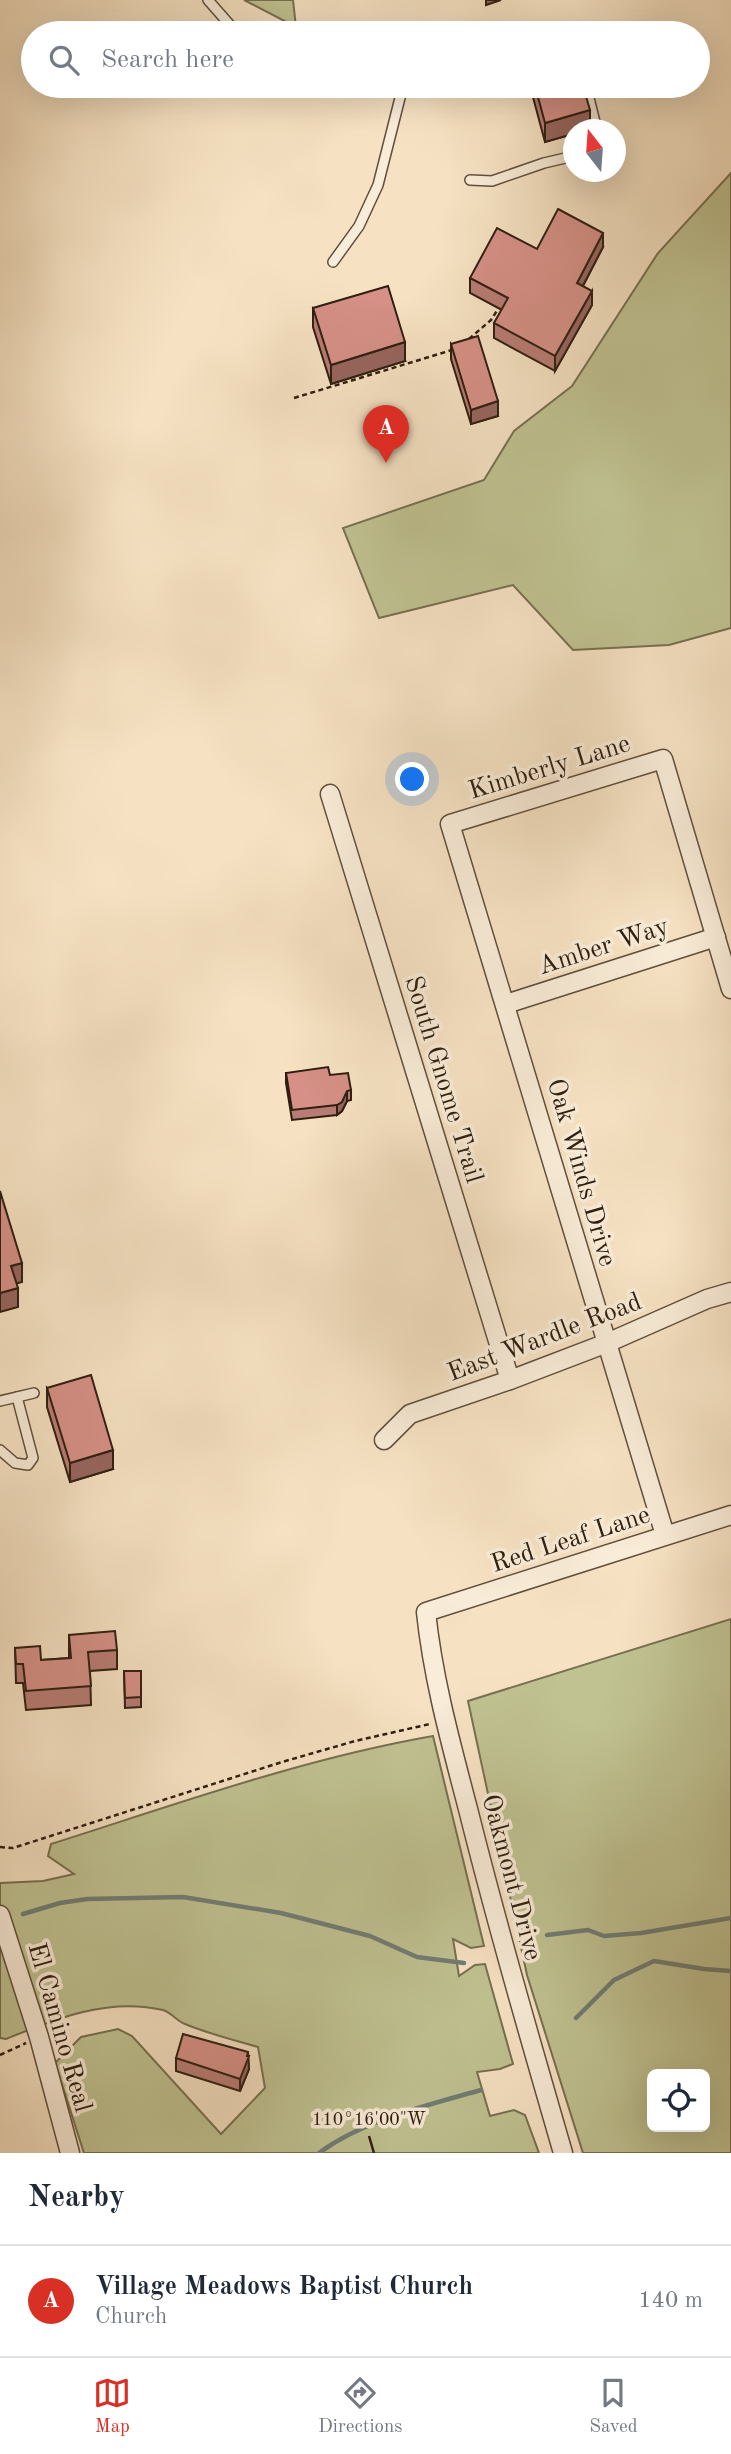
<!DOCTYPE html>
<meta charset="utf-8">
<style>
:root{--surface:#fff;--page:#f2f2f3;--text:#1f2937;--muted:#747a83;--line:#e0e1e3;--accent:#d93025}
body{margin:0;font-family:"Old Standard TT",serif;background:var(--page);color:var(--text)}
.controls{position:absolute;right:21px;bottom:21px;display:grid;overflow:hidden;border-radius:10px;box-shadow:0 7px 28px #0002}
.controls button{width:63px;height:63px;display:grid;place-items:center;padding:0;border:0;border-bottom:2px solid var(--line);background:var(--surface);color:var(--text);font:35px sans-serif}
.compass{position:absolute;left:563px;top:119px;width:63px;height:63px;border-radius:50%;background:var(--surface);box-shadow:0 7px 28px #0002;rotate:343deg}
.you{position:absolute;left:413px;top:780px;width:24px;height:24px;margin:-18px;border:5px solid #fff;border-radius:50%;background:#1a73e8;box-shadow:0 0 0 10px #1a73e833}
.badge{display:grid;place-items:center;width:46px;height:46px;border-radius:50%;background:var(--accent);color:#fff;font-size:23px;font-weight:700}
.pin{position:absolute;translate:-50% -58px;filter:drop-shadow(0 2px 4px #0008)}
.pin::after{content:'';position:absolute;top:37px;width:24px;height:21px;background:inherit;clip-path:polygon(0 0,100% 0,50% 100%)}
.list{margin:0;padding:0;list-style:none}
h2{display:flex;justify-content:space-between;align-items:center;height:91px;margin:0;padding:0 28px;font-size:30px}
h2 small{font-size:23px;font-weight:400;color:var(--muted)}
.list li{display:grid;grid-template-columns:46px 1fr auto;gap:21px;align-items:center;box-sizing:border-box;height:112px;padding:0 28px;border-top:2px solid var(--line)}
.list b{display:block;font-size:26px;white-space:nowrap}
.list p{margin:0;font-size:23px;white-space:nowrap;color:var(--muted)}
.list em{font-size:23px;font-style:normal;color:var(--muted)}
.icon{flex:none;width:38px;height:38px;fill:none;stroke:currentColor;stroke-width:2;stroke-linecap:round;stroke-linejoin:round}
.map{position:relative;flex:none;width:731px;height:2153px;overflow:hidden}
.search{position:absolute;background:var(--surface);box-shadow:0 7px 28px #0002;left:21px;right:21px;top:21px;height:77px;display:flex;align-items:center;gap:18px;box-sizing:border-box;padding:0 24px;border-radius:38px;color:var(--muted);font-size:26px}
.sheet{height:203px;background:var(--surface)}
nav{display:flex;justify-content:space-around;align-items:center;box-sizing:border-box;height:98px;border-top:2px solid var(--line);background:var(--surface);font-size:19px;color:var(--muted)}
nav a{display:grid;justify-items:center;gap:4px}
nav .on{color:var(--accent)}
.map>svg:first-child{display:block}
.green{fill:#c0c292;stroke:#777051;stroke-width:2;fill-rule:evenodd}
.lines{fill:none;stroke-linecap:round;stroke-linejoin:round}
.stream{stroke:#717d75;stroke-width:4.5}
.lane-casing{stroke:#604f3d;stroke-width:12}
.street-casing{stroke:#604f3d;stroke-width:21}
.path{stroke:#2e1e10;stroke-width:2.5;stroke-dasharray:5 3.5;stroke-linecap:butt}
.lane{stroke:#f9ecd8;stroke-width:9}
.street{stroke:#f9ecd8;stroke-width:18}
.wall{fill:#b87c74;stroke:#2e1e10;stroke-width:2}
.shaded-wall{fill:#96655e;stroke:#2e1e10;stroke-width:2}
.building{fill:#d69087;stroke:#2e1e10;stroke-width:2}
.ticks{fill:none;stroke:#2e1e10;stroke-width:2.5}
.labels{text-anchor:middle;stroke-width:7;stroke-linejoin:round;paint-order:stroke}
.street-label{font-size:26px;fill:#2e1e10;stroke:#f9ecd8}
.ticks-label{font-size:18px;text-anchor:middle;fill:#2e1e10;stroke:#f9ecd8;stroke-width:7;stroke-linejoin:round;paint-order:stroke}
</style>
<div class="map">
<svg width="731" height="2153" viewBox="0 0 731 2153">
<rect width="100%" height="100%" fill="#f6e2c3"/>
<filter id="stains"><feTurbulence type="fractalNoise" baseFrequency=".00286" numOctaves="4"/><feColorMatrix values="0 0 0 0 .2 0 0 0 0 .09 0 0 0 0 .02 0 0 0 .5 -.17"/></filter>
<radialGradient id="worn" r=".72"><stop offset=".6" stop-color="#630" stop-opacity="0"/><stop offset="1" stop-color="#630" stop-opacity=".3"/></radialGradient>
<g class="green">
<path d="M 244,0 L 293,0 L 296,27 Z"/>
<path d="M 731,173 L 731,628 L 669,645 L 573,650 L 513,585 L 379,618 L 343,528 L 484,480 L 514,431 L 572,386 L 658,253 Z"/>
<path d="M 731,1619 L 731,2153 L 583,2153 L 527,1975 L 468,1701 ZM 652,2074 L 705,2074 L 705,2127 L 652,2127 Z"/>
<path d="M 433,1736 L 484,1946 L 471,1948 L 453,1939 L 459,1976 L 475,1965 L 485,1964 L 513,2064 L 500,2069 L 477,2072 L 490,2116 L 514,2110 L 525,2115 L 539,2153 L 84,2153 L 55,2063 L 81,2037 L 118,2029 L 132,2036 L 221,2134 L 265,2088 L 258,2047 C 234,2040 209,2034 185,2024 C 177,2021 172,2013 163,2010 C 108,1997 55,2019 6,2039 L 0,2038 L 0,1883 L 43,1881 L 74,1874 L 48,1856 L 51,1844 C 177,1804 302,1759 433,1736 Z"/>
</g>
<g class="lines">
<g class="stream">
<path d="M 23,1914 L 60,1903 L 87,1899 L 183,1897 L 281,1913 L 370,1936 L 417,1957 L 464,1963"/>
<path d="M 547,1935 L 588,1930 L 604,1936 L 641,1933 L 731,1918"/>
<path d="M 576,2018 L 614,1980 L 654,1961 L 704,1969 L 731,1971"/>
<path d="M 319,2153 C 364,2120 428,2105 481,2090"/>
</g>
<g class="lane-casing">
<g id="lane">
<path d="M 208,0 L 237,33"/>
<path d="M 586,86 L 597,130"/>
<path d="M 470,180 L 492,181 L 544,163 L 574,156"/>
<path d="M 333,262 L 359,226 L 378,185 L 403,86"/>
<path d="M 0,1401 L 34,1393"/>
<path d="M 0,1450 L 15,1463 L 28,1465 L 33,1458 L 17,1397"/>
</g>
</g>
<g class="street-casing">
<g id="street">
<path d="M 330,794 L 510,1380"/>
<path d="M 506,1004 L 716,937"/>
<path d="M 384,1440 L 410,1414 L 510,1380 L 607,1343 L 707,1299 L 731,1292"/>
<path d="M 665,1535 L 450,824 L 663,759 L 731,989"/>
<path d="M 0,1915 L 39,2037 L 70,2153"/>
<path d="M 563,2153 C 530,2039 497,1925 468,1809 C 451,1744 433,1679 426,1612 L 731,1515"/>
</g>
</g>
<g class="path">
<path d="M 469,339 L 491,320 L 500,306"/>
<path d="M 294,398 L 452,350"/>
<path d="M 0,1847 L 13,1848 L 282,1762 L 355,1741 L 430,1724"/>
<path d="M 0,2055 L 26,2043"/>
</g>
<use href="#lane" class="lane"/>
<use href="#street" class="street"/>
</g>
<g class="wall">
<path d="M 530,86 L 583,86 L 590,129 L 545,142 Z"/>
<path d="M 603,247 L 583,286 L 592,305 L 555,371 L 494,338 L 494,323 L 502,310 L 470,293 L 470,278 L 537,249 Z"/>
<path d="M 313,308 L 405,361 L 331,384 L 313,327 Z"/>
<path d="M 451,344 L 498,416 L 471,424 L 451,359 Z"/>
<path d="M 286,1073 L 330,1075 L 351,1090 L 351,1100 L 347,1101 L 342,1111 L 337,1115 L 292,1120 L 286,1083 Z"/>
<path d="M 47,1388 L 113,1469 L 70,1482 L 47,1407 Z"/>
<path d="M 69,1635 L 117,1650 L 117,1669 L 90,1671 L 91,1705 L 26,1710 L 23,1683 L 16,1683 L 15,1648 L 41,1660 L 69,1658 Z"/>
<path d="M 124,1671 L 141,1671 L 141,1707 L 125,1708 Z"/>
<path d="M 248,2056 L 249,2069 L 240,2091 L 176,2071 L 176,2058 Z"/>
</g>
<g class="shaded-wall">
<path d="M 486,0 L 501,0 L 486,5 Z"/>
<path d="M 590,110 L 590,129 L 573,130 L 573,134 L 545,142 L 545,123 Z"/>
<path d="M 603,233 L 603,247 L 577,297 L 577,283 Z"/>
<path d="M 592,291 L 592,305 L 555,371 L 555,356 Z"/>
<path d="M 405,342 L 405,361 L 331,384 L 331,365 Z"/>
<path d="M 498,401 L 498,416 L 471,424 L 471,410 Z"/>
<path d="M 347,1091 L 347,1101 L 342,1111 L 337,1115 L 337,1105 Z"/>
<path d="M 22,1263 L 22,1282 L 11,1285 L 11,1266 Z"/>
<path d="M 18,1288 L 18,1307 L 0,1312 L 0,1293 Z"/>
<path d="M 113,1450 L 113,1469 L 70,1482 L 70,1463 Z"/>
<path d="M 248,2052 L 249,2069 L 240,2091 L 240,2079 Z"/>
</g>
<g class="building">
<path d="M 571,26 L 573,33 L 547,33 Z"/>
<path d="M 535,86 L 583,86 L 590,110 L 545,123 Z"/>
<path d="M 558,209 L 603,233 L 577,283 L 592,291 L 555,356 L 494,323 L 508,298 L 470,278 L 497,228 L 537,249 Z"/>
<path d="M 388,286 L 405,342 L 331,365 L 313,308 Z"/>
<path d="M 478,336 L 498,401 L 471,410 L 451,344 Z"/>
<path d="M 328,1067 L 330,1075 L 348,1073 L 351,1090 L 347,1091 L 342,1102 L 337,1105 L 292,1110 L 286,1073 Z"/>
<path d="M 0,1191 L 22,1263 L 11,1266 L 18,1288 L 0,1293 Z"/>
<path d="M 91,1375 L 113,1450 L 70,1463 L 47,1388 Z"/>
<path d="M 115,1631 L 117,1650 L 88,1652 L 91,1686 L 26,1691 L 23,1664 L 16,1664 L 15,1648 L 40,1646 L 41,1660 L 71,1658 L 69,1635 Z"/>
<path d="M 124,1671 L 141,1671 L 141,1697 L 125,1698 Z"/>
<path d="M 183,2034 L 248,2052 L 247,2056 L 249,2056 L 240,2079 L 176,2058 Z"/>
</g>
<path class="ticks" d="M 369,2136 L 374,2153"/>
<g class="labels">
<g class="street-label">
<text transform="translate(549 766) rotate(-17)" y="9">Kimberly Lane</text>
<text transform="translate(603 945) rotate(-18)" y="9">Amber Way</text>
<text transform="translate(445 1079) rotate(73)" y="9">South Gnome Trail</text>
<text transform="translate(583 1172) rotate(74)" y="9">Oak Winds Drive</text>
<text transform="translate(544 1336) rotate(-21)" y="9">East Wardle Road</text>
<text transform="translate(570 1538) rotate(-18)" y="9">Red Leaf Lane</text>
<text transform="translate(513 1877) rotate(75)" y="9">Oakmont Drive</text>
<text transform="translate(61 2027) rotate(74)" y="9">El Camino Real</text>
</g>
</g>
<g class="ticks-label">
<text x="369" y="2125">110°16'00"W</text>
</g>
<rect width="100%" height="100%" filter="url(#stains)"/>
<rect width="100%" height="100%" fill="url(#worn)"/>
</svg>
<div class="controls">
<button><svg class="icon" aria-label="locate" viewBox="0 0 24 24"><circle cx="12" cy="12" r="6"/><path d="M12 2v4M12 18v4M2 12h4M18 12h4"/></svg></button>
</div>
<svg class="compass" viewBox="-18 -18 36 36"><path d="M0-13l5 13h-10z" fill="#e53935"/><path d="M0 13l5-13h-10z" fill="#747a83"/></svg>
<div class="you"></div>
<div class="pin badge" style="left:386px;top:463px">A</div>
<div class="search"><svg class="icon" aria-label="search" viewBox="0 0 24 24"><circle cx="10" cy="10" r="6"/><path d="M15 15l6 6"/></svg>Search here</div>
</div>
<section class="sheet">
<h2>Nearby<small></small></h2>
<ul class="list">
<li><span class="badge">A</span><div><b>Village Meadows Baptist Church</b><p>Church</p></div><em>140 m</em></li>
</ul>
</section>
<nav>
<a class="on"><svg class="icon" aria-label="map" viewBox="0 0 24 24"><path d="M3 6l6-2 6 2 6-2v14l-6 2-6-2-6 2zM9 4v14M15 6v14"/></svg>Map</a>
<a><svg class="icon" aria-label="directions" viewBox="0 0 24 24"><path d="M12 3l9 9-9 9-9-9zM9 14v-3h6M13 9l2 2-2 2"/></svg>Directions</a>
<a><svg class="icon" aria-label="saved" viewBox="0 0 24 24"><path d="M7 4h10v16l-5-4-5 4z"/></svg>Saved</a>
</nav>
